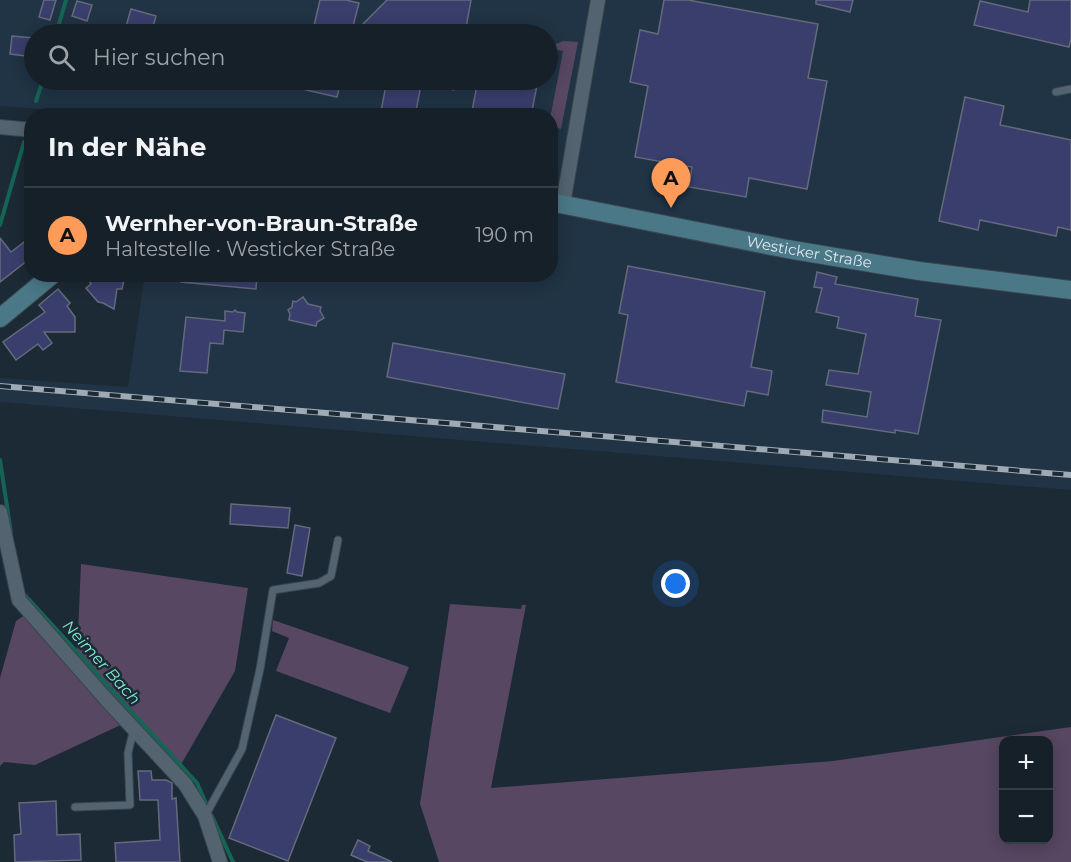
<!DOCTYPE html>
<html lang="de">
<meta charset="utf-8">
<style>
:root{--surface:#152028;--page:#1e2830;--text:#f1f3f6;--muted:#9da3a8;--line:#343e45;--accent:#fe9b59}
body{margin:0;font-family:Montserrat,sans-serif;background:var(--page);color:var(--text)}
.controls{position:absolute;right:18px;bottom:18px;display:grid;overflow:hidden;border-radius:12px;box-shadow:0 3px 15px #0003}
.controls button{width:54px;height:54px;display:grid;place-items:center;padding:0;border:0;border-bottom:2px solid var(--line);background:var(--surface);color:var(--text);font:30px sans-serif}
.you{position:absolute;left:676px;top:584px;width:21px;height:21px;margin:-15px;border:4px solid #fff;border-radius:50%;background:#1a73e8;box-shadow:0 0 0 9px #1a73e833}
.badge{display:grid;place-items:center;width:39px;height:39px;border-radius:50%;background:var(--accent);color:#111;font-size:20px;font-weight:700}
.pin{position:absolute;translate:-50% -50px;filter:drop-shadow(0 2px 3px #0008)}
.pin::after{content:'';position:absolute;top:32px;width:21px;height:18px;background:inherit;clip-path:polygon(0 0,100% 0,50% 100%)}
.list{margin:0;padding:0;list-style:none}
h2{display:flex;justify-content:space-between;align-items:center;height:78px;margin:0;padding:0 24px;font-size:26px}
h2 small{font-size:20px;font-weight:400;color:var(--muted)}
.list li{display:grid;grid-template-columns:39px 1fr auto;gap:18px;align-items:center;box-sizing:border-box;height:96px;padding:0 24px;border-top:2px solid var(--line)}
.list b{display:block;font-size:22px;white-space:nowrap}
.list p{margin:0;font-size:20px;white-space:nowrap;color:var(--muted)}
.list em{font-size:20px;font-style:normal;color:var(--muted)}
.icon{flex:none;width:33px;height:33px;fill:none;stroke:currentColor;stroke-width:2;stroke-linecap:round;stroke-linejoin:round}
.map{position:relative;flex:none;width:1071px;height:862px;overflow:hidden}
.search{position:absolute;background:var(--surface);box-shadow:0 3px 15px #0003;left:24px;top:24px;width:534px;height:66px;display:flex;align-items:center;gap:15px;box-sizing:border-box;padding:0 21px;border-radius:33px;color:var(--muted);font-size:22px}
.panel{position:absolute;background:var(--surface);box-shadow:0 3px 15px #0003;left:24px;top:108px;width:534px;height:174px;border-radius:24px}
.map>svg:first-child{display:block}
.built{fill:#203445;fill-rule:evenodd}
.green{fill:#574762;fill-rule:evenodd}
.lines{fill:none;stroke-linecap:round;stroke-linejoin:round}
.stream{stroke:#156555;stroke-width:4}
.building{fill:#393e6c;stroke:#65697c;stroke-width:1.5}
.service-casing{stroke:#39464f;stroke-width:9}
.minor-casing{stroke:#39464f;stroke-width:16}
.secondary-casing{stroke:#39464f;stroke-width:20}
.service{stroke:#536370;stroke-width:7}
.minor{stroke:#536370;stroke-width:14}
.secondary{stroke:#4b7886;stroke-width:18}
.rail-casing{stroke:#9faab4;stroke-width:6}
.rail{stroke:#1c2a36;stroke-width:4;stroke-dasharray:11;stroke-linecap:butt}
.labels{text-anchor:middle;stroke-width:5;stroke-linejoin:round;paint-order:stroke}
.street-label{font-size:15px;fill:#dde7ef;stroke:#1c2a36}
.water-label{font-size:16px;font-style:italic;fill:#7eead0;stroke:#1c2a36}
</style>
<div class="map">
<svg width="1071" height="862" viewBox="0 0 1071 862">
<rect width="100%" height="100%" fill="#1c2a36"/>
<path class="built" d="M 0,0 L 1071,0 L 1071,490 L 0,402 L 0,378 L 128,387 L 145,275 L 550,274 L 550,116 L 139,116 L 0,106 ZM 34,34 L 548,34 L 548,80 L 34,80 Z"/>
<g class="green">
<path d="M 563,41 L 578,42 L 561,129 L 551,126 L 550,119 L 563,51 L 554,49 L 556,44 Z"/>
<path d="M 81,564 L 248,588 L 235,671 L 179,768 L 77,656 Z"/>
<path d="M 450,604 L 521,609 L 522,605 L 526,605 L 491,788 L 833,761 L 1071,727 L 1071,862 L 439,862 L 420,804 ZM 1048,740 L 1048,840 L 1004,840 L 1004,740 Z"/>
<path d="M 28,613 L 127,722 L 35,765 L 4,762 L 0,766 L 0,678 L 16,621 Z"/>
<path d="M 273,620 L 409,667 L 390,713 L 276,671 L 289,638 L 272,631 Z"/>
</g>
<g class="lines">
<g class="stream">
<path d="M 56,34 L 66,0"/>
<path d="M 36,101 L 43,80"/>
<path d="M 0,225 L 24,142"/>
<path d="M 0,460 L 11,533"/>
<path d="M 23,593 L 197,783 L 209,810"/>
<path d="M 212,816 L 233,862"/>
</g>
</g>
<g class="building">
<path d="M 44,0 L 56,0 L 50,20 L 39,17 Z"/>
<path d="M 320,0 L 346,0 L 359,3 L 351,34 L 312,34 Z"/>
<path d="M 387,0 L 471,0 L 465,34 L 353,34 Z"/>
<path d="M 664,0 L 688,0 L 818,24 L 808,78 L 827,81 L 807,189 L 749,178 L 746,197 L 689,187 L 692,167 L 635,157 L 648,86 L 630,82 L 640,30 L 658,34 Z"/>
<path d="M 816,0 L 853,0 L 850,12 L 816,4 Z"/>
<path d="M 1030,0 L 1071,0 L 1071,39 L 1069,47 L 974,25 L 980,1 L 1028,12 Z"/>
<path d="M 77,1 L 92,5 L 87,21 L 72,16 Z"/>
<path d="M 131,9 L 156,16 L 151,34 L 139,34 L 125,30 Z"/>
<path d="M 12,36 L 34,38 L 34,57 L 10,54 Z"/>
<path d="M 280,80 L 341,80 L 337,97 L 280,84 Z"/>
<path d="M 387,80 L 422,80 L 415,116 L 380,116 Z"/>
<path d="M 426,80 L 456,80 L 454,90 L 426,85 Z"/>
<path d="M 478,80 L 538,80 L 531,116 L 471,116 Z"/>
<path d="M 965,97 L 1004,106 L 1000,125 L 1071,140 L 1071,230 L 1058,227 L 1056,236 L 980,220 L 978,230 L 939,221 Z"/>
<path d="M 32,236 L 32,257 L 0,282 L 0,238 L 11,252 Z"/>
<path d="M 628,266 L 765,292 L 751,367 L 772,371 L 768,395 L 747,391 L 744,406 L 616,382 L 628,315 L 619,313 Z"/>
<path d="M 817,272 L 837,277 L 835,284 L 918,299 L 915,316 L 941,320 L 918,434 L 895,430 L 895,433 L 822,422 L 823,410 L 867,417 L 871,392 L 826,385 L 829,370 L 858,374 L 866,334 L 837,328 L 839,317 L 816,312 L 822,288 L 814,287 Z"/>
<path d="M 84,274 L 105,274 L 107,277 L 124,280 L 122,289 L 117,289 L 114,309 L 103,303 L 98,302 L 86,288 L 91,284 Z"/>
<path d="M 182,274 L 257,274 L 256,289 L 181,282 Z"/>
<path d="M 58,289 L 70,303 L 67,306 L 75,317 L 75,332 L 44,332 L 52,343 L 43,350 L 38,344 L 16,360 L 3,342 L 45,312 L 39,305 Z"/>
<path d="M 303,297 L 308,304 L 321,307 L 320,311 L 324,318 L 317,322 L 316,326 L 289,320 L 290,314 L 288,310 L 292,307 L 293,301 L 296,302 Z"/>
<path d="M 235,310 L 237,312 L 245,313 L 243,332 L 224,330 L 223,344 L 210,343 L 207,373 L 180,371 L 186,317 L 225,321 L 225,311 L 233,312 Z"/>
<path d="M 393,343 L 565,374 L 558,409 L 387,377 Z"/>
<path d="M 231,504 L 290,508 L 288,528 L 230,524 Z"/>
<path d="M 295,525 L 310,528 L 302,576 L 287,573 Z"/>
<path d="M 276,715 L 336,738 L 288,861 L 229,838 Z"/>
<path d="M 138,771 L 151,771 L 152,780 L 166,780 L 172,783 L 172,799 L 176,798 L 180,862 L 116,862 L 115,843 L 160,840 L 158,800 L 140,800 Z"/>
<path d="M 56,801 L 57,835 L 80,834 L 81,860 L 15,862 L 14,835 L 21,834 L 19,803 Z"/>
<path d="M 358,840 L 370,846 L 368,851 L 392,862 L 367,862 L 351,855 Z"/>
</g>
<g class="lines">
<g class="service-casing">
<g id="service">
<path d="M 1056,92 L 1071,89"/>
<path d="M 75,807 L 130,805 L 128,753 L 134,728"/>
<path d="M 205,816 L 242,749 L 260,669 L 273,590 L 319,583 L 331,576 L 338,540"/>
</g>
</g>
<g class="minor-casing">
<g id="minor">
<path d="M 0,127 L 32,130"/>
<path d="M 563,204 L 598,0"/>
<path d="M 0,512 L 19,600 L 105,698 L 185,784 L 205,816 L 220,862"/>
</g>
</g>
<g class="secondary-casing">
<g id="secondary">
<path id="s1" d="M 550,202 L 787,249 L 919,271 L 1071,290"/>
<path d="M 0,318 L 53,274"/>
</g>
</g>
<use href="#service" class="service"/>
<use href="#minor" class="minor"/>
<use href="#secondary" class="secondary"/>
<g class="rail-casing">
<path id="rail" d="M 0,386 L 1071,475"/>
</g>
<use href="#rail" class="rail"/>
</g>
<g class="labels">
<g class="street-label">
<text dy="5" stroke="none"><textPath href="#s1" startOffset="264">Westicker Straße</textPath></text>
</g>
<g class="water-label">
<text transform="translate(102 662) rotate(48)" y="6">Neimer Bach</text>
</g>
</g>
</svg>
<div class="controls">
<button>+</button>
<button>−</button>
</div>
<div class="you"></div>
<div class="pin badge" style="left:671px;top:208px">A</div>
<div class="search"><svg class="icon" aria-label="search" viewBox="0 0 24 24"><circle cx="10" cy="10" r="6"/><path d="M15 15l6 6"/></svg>Hier suchen</div>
<section class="panel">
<h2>In der Nähe<small></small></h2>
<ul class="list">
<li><span class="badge">A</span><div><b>Wernher-von-Braun-Straße</b><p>Haltestelle · Westicker Straße</p></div><em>190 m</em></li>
</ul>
</section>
</div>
